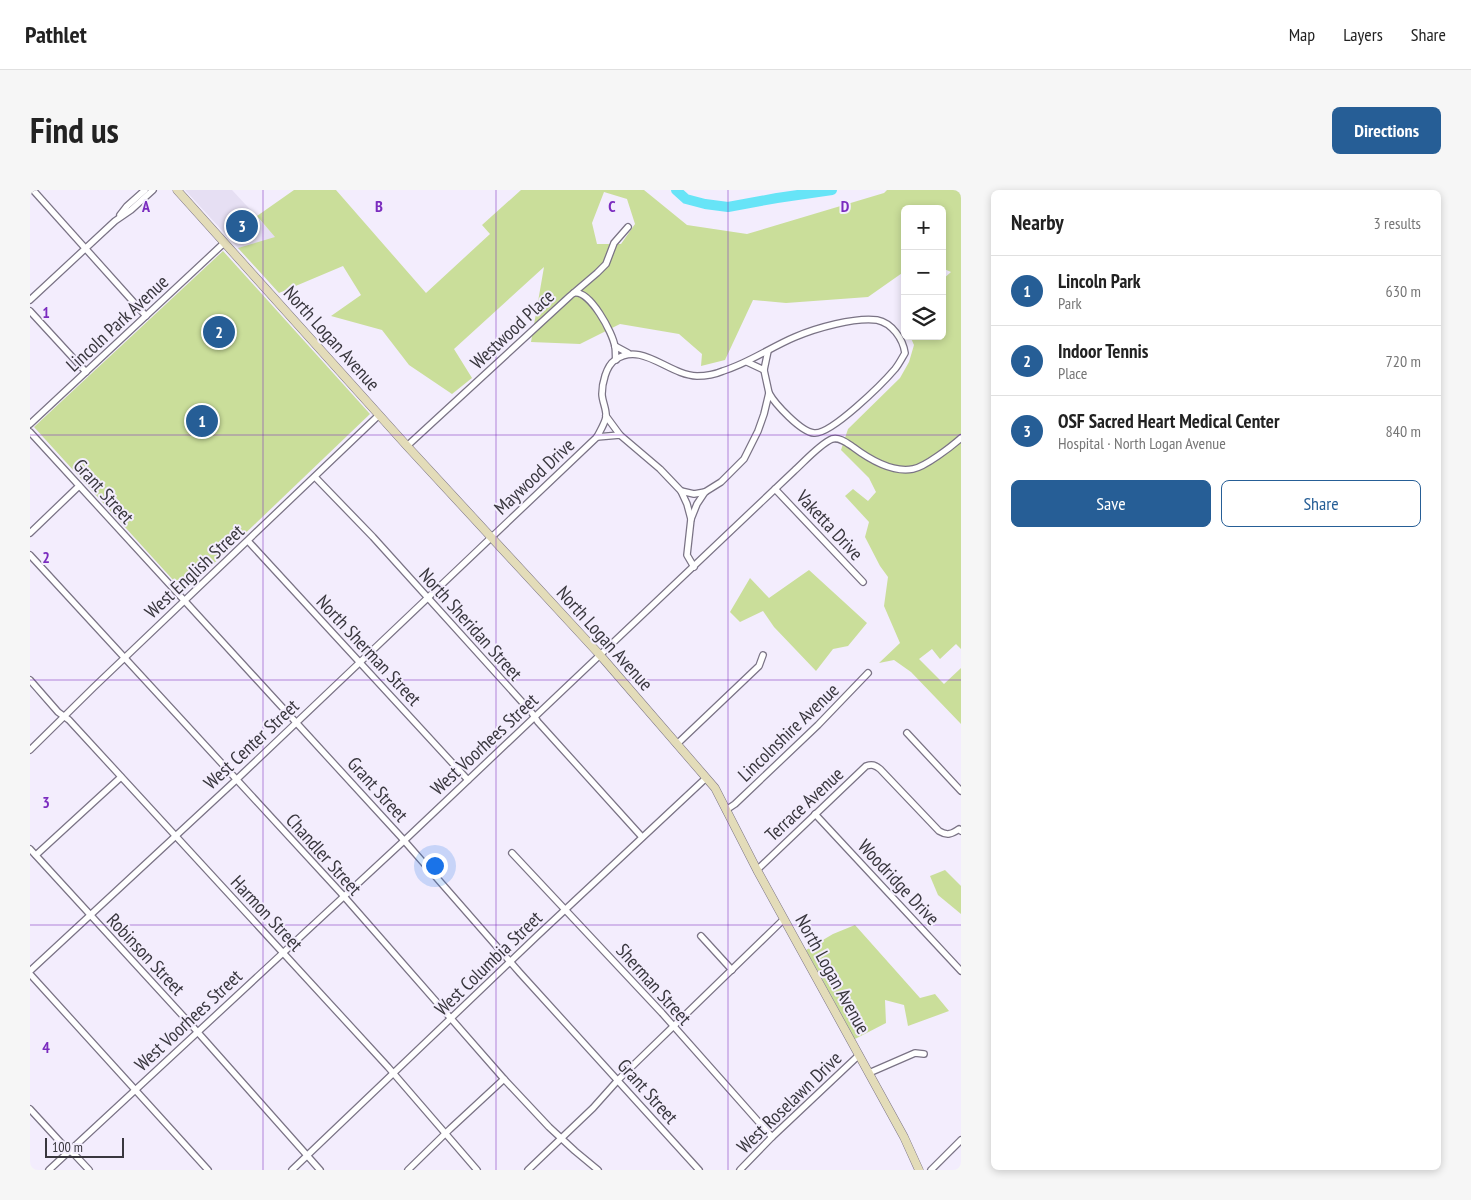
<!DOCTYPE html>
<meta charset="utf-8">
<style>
:root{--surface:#fff;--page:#f6f6f6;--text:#222;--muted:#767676;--line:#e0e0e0;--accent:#265e96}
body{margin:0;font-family:"PT Sans Narrow",sans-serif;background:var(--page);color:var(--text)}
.controls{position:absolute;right:15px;top:15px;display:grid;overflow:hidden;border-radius:8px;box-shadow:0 2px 8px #0003}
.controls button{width:45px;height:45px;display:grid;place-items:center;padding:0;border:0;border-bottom:1px solid var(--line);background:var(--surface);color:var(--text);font:25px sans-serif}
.scale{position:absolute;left:15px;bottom:12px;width:79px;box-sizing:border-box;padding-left:5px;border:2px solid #39373e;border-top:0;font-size:14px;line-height:18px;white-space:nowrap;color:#39373e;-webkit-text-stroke:4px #f3edfd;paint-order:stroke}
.you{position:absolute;left:404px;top:675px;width:18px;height:18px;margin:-12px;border:4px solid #fff;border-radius:50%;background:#1a73e8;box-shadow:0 0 0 8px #1a73e833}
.badge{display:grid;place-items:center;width:32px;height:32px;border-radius:50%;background:var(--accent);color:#fff;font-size:16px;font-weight:700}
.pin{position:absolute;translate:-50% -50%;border:2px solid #fff;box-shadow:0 1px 5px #0006}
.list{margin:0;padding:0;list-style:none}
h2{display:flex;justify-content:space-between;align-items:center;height:65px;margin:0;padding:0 20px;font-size:21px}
h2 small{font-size:16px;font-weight:400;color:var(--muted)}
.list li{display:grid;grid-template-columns:32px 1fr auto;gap:15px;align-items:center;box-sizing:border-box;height:70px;padding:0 20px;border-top:1px solid var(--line)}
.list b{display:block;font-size:19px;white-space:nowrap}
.list p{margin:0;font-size:16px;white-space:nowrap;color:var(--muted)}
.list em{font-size:16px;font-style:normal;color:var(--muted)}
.actions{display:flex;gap:10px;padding:15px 20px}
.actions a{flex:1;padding:11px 0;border:1px solid var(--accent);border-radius:8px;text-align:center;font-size:18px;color:var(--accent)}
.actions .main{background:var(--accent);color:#fff}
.icon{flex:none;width:28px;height:28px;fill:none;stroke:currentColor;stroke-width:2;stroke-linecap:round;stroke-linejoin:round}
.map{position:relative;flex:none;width:931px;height:980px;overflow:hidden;border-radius:8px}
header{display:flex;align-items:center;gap:30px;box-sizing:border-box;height:70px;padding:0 25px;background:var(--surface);border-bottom:1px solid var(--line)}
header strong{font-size:24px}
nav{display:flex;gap:28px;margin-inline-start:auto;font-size:18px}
.intro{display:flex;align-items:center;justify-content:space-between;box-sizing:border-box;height:120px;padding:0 30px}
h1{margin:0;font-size:35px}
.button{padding:12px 22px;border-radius:8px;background:var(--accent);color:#fff;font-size:18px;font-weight:700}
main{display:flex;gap:30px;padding:0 30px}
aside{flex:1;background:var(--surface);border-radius:8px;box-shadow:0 2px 8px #0003}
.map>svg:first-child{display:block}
.medical{fill:#e6dff3}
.green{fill:#cade9a;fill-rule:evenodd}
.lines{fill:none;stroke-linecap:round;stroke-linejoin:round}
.river{stroke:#67e4f7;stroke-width:10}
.street-casing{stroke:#7a7385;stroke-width:8}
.secondary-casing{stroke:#7a7385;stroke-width:9}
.street{stroke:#fff;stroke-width:5.5}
.secondary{stroke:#e3dcb9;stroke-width:8}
.grid{fill:none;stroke:#7b2cbf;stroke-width:1;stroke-opacity:0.55}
.labels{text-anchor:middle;stroke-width:4;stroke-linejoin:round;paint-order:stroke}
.street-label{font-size:19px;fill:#39373e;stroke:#f3edfd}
.grid-label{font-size:16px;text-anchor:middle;font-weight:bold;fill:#7b2cbf;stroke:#f3edfd;stroke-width:4;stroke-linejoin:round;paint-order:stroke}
</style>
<header>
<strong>Pathlet</strong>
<nav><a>Map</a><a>Layers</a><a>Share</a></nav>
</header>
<div class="intro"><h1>Find us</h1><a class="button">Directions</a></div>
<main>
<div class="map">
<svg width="931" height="980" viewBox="0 0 931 980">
<rect width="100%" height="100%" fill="#f3edfd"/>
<path class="medical" d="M 155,0 L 202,0 L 246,47 L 220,71 Z"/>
<g class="green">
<path d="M 264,0 L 306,0 L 396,103 L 460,44 L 452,35 L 491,0 L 614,0 L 657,35 L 717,44 L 854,3 L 857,0 L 931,0 L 931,459 L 926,454 L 910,469 L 902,459 L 889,469 L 914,494 L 931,478 L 931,534 L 881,482 L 864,470 L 849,473 L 870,453 L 854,416 L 858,387 L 850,376 L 835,347 L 839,332 L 815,306 L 823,299 L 838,311 L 846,302 L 839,288 L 811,260 L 818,239 L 870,188 L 879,172 L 884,155 L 880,146 L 912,146 L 912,90 L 921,82 L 912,78 L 912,19 L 875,19 L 875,81 L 838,107 L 756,113 L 723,110 L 695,170 L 671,176 L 672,164 L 649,144 L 590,134 L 550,154 L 501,152 L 514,77 L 424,159 L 442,188 L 422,204 L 379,175 L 352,140 L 301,126 L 331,105 L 313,76 L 249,103 L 208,58 L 245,47 L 227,26 ZM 574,2 L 597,9 L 605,34 L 591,54 L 567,54 L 562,33 Z"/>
<path d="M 193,61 L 340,224 L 154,402 L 4,237 Z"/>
<path d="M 779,380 L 837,433 L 818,456 L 803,459 L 786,481 L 744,437 L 733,421 L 710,432 L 700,422 L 720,388 L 739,408 Z"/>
<path d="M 915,680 L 931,696 L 931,724 L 908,705 L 900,686 Z"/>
<path d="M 825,735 L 890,808 L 905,804 L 919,821 L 878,836 L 874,815 L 855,810 L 856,833 L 825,849 L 776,760 L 803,744 Z"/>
</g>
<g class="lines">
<path class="river" d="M 646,0 L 656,9 L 675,14 L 698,17 L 747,8 L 802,0"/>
<g class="street-casing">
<g id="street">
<path d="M 3,0 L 116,126"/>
<path d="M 90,25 L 97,16 L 115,0"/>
<path d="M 544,103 C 560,100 583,143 585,157 C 586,161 585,166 586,170"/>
<path d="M 0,110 L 85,31 L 101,20 L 123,0"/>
<path d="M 0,121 L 56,182"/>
<path d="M 585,156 L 598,163"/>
<path d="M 717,172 L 734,180"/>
<path d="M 576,226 L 590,245"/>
<path d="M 0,234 L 194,53"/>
<path d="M 0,242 L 371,647 L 490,783 L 669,980"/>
<path d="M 567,247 L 590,245 L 630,279 L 651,301 L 664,304 L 675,302"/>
<path d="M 377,256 L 540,106 L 567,83 L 576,74 L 584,53 L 598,37"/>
<path d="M 285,287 L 343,347 L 502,523 L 508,532 L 612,647"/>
<path d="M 745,299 L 833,392"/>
<path d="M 651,301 L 657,314 L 661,329"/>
<path d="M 0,343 L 49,296"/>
<path d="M 218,351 L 438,590"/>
<path d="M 0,365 L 311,703 L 474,889 L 519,937 L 545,961 L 568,980"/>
<path d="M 664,377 L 657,365 L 661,329 L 667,314 L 675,302 L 691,292 L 714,269 L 728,241 L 734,224 L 739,203 L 734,180 L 738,161"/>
<path d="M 0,490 L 28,522 L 39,530 L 358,877 L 447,980"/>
<path d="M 877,543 L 931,601"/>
<path d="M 647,554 L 729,476 L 733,465"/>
<path d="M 0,560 L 64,497 L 349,225"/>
<path d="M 696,620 L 705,614 L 788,535 L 838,483"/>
<path d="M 785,624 L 931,781"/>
<path d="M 0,659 L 164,838 L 290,980"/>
<path d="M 482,663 L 632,823 L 742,947"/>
<path d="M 6,665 L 91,587"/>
<path d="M 727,680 L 836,576 C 842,574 845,575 850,579 L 909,641 C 917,646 922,644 929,639 L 931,641"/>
<path d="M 671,746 L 702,780"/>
<path d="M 0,781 L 206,590 L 567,247 C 570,241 575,233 576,227 C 577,220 572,211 572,204 C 572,194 576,176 585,170 C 612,151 638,185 667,186 C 675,186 686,184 693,181 C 719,173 741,157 765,147 C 786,138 825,127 847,130 C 862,133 873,149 875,163 C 872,168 869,174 865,179 C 853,193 801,245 784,243 C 771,242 745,214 739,203"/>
<path d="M 0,784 L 178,980"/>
<path d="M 839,883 L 885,863 L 894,864"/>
<path d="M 0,919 L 34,956 L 44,964 L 59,980"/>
<path d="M 19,980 L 378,647 L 764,281 C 774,272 790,254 802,249 C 810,247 817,253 823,257 C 839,269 862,283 883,279 C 895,277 922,256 931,248"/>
<path d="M 262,980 L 507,746 L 676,588"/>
<path d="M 378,980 L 420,939 L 474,889"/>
<path d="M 498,980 L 563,918 L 588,890 L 754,729"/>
<path d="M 710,980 L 742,947 L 829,865"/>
<path d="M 901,980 L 931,950"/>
</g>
</g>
<g class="secondary-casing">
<path id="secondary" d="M 147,0 L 377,256 L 570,465 L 685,598 L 727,680 L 874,947 L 889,980"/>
</g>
<use href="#street" class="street"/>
<use href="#secondary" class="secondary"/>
</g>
<path class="grid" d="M 233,0 L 233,980M 466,0 L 466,980M 698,0 L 698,980M 0,245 L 931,245M 0,490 L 931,490M 0,735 L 931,735"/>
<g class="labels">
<g class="street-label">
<text transform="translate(87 133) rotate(-43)" y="7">Lincoln Park Avenue</text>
<text transform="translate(482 139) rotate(-43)" y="7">Westwood Place</text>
<text transform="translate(302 148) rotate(48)" y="7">North Logan Avenue</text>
<text transform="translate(504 286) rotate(-43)" y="7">Maywood Drive</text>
<text transform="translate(74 301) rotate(48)" y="7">Grant Street</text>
<text transform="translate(800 335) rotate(47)" y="7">Vaketta Drive</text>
<text transform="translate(164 381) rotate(-43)" y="7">West English Street</text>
<text transform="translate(441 434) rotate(48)" y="7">North Sheridan Street</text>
<text transform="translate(575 448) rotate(48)" y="7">North Logan Avenue</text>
<text transform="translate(339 460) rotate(47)" y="7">North Sherman Street</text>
<text transform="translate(758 542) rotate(-44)" y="7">Lincolnshire Avenue</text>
<text transform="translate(221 554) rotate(-43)" y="7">West Center Street</text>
<text transform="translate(454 554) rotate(-43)" y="7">West Voorhees Street</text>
<text transform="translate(348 599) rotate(48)" y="7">Grant Street</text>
<text transform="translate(774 614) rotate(-43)" y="7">Terrace Avenue</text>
<text transform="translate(294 664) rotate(48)" y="7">Chandler Street</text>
<text transform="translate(869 692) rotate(47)" y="7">Woodridge Drive</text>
<text transform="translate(237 723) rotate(47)" y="7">Harmon Street</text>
<text transform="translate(116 764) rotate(47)" y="7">Robinson Street</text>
<text transform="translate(458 773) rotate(-44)" y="7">West Columbia Street</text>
<text transform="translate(803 784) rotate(61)" y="7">North Logan Avenue</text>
<text transform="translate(624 794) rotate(48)" y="7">Sherman Street</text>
<text transform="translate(158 830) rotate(-43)" y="7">West Voorhees Street</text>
<text transform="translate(618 901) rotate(48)" y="7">Grant Street</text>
<text transform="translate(759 912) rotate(-44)" y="7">West Roselawn Drive</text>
</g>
</g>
<g class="grid-label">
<text x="116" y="22">A</text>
<text x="349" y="22">B</text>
<text x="582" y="22">C</text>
<text x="815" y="22">D</text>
<text x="16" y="128">1</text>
<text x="16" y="373">2</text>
<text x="16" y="618">3</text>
<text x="16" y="863">4</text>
</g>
</svg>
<div class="controls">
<button>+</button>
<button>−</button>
<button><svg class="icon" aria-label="layers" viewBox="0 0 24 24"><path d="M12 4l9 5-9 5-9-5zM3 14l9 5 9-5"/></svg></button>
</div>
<div class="scale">100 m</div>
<div class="you"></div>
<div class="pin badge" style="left:172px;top:231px">1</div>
<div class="pin badge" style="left:189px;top:142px">2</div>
<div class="pin badge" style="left:212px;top:36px">3</div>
</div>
<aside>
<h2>Nearby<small>3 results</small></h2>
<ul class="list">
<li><span class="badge">1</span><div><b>Lincoln Park</b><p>Park</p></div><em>630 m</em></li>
<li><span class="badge">2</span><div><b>Indoor Tennis</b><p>Place</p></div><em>720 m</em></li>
<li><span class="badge">3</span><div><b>OSF Sacred Heart Medical Center</b><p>Hospital · North Logan Avenue</p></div><em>840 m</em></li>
</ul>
<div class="actions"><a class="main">Save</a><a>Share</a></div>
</aside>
</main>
